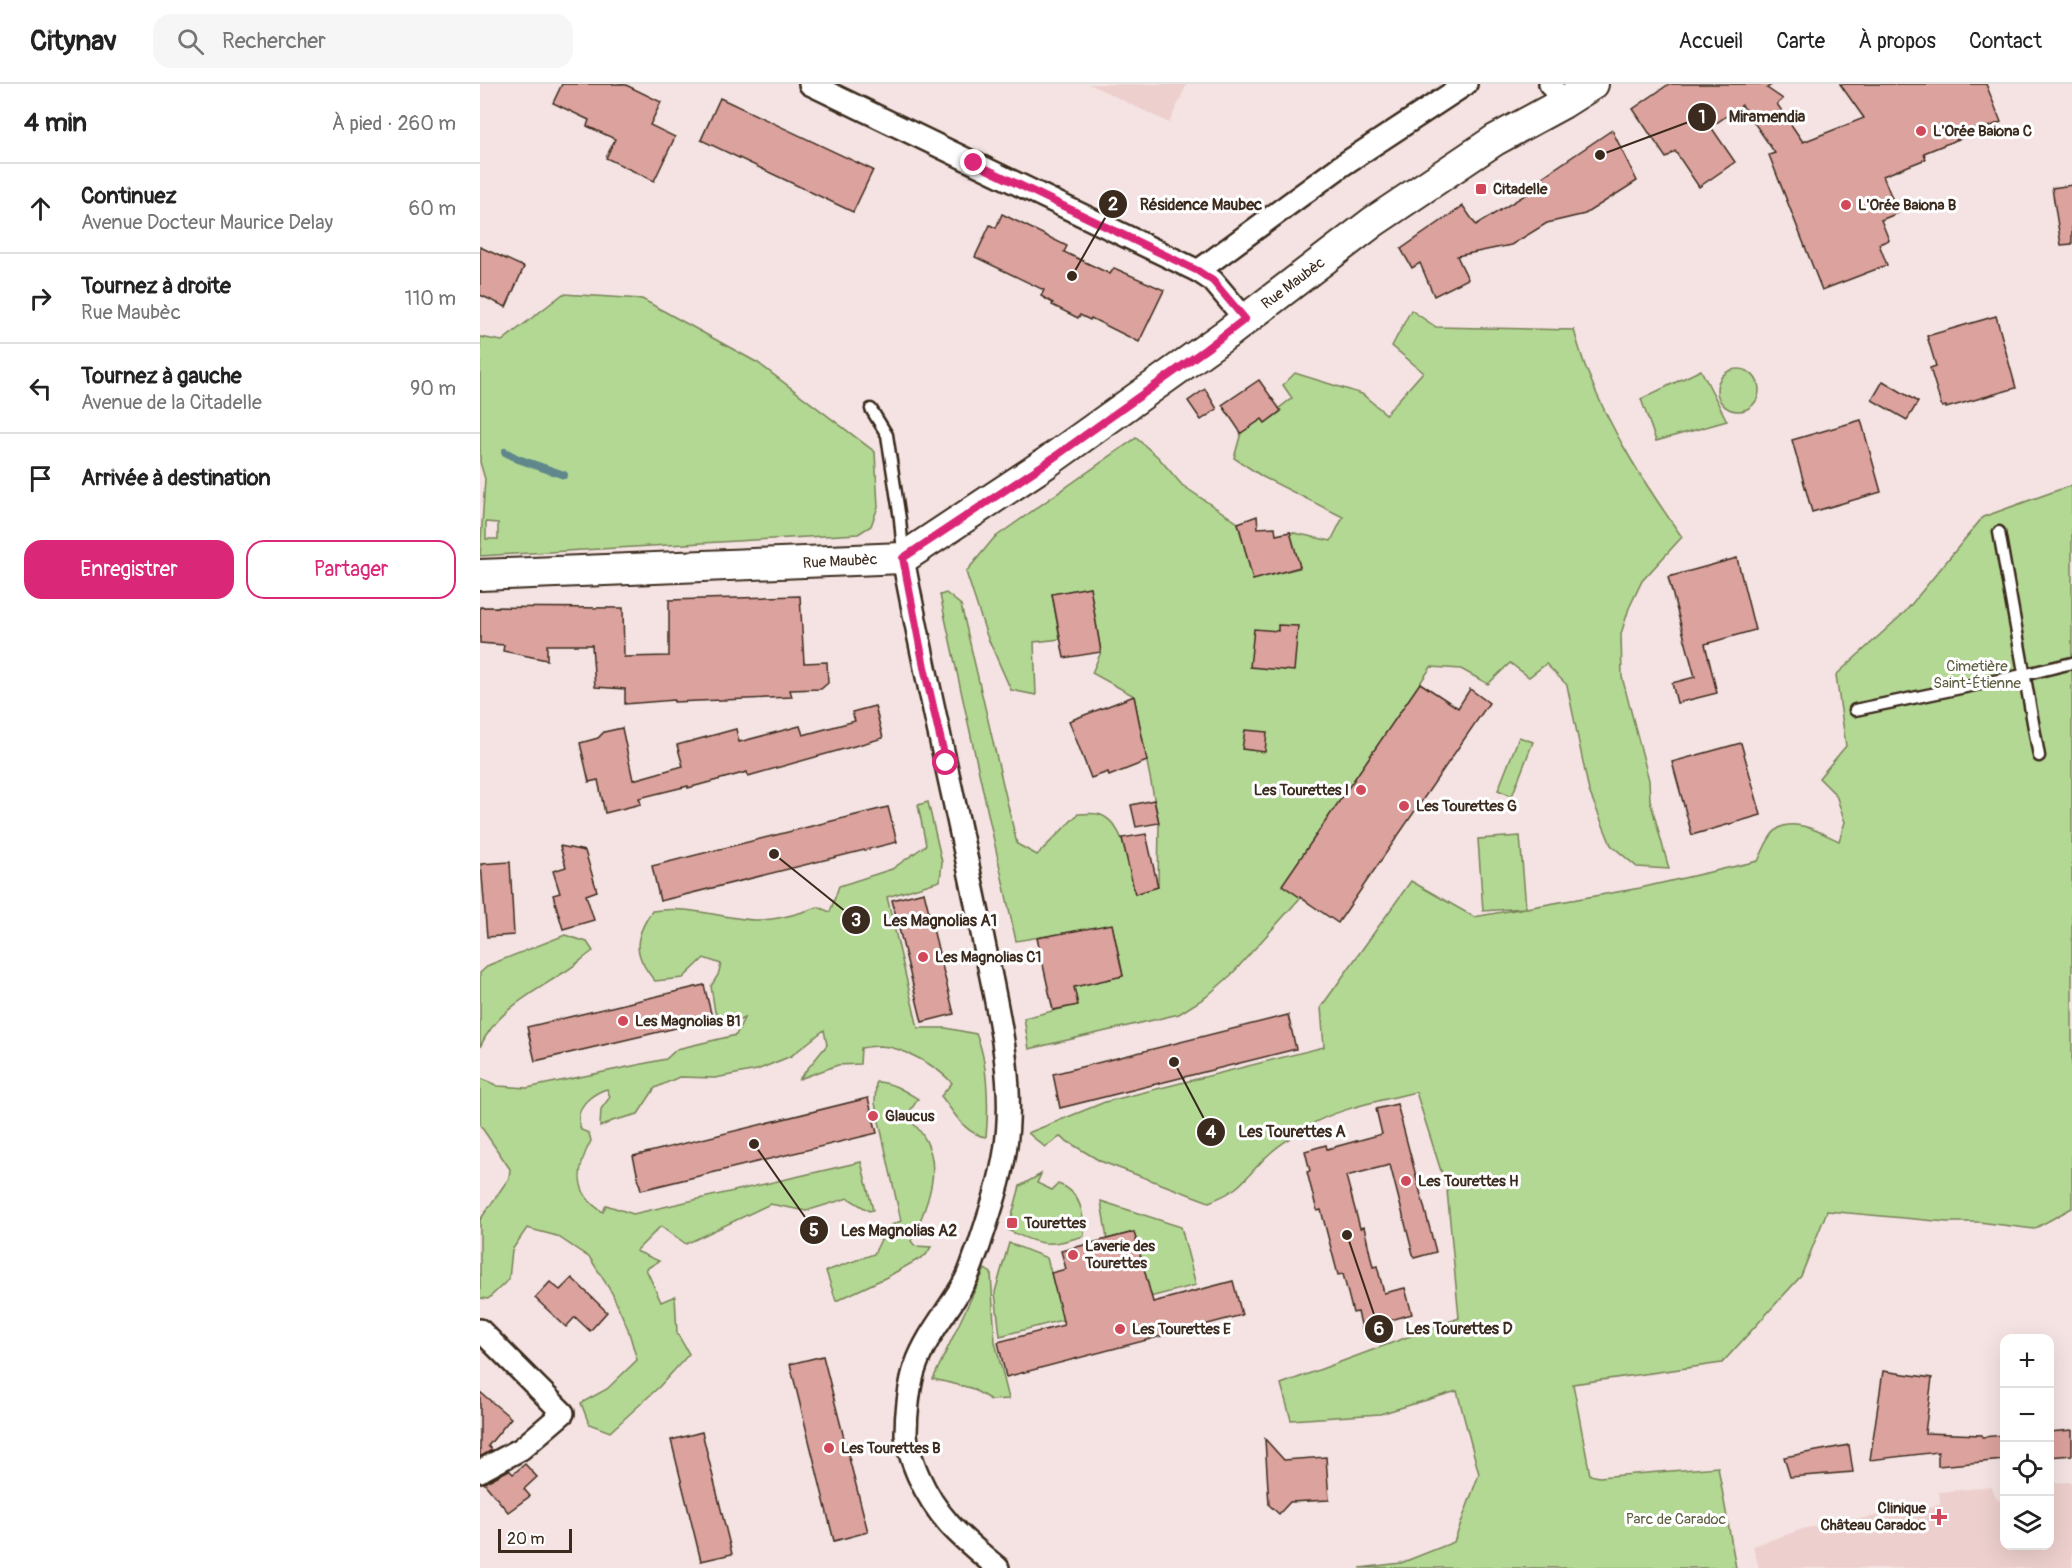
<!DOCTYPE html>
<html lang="fr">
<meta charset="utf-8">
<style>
:root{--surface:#fff;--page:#f6f6f6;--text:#222;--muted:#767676;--line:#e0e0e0;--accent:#db2777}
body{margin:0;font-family:Pangolin,sans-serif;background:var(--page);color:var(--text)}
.controls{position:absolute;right:18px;bottom:18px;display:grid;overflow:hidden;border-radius:12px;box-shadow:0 6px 24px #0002}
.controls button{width:54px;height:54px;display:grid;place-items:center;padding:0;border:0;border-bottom:2px solid var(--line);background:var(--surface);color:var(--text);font:30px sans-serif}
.scale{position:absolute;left:18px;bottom:15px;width:74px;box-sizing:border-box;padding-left:6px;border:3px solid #3b2a1e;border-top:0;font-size:16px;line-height:21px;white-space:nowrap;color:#3b2a1e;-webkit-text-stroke:4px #fff;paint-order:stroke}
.stop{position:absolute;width:18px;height:18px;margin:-14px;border:4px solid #db2777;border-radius:50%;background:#fff}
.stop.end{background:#db2777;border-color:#fff;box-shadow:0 2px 6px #0008}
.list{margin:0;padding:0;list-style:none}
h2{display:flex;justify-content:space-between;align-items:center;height:78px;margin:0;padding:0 24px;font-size:26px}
h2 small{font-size:20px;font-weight:400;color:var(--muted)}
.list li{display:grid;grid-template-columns:39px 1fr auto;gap:18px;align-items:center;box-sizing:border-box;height:90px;padding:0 24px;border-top:2px solid var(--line)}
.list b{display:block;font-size:22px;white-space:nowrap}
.list p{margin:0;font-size:20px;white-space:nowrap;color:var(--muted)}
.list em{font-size:20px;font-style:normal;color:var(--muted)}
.actions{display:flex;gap:12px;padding:18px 24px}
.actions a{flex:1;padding:14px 0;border:2px solid var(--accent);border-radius:18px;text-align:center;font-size:21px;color:var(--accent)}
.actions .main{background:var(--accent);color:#fff}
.icon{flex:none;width:33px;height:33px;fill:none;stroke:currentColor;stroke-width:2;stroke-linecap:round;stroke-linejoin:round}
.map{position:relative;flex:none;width:1592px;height:1484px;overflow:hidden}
header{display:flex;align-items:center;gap:36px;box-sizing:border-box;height:84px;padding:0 30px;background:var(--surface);border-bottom:2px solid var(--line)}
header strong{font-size:28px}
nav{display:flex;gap:33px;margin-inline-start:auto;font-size:21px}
.search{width:420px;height:54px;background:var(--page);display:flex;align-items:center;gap:15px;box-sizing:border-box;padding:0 21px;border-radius:18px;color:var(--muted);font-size:22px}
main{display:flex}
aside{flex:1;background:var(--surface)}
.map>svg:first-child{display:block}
.built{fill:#edd0cd}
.green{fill:#b3d893;stroke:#778158;stroke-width:1.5;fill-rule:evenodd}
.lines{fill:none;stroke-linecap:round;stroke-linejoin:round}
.stream{stroke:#60888c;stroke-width:8}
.building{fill:#dca29d;stroke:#3b2a1e;stroke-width:1.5}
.service-casing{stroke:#3b2a1e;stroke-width:15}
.minor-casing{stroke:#3b2a1e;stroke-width:26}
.secondary-casing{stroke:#3b2a1e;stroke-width:34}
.service{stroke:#fff;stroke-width:10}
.minor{stroke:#fff;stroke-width:21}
.secondary{stroke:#fff;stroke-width:30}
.route{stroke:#db2777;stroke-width:8}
.poi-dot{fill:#d1495b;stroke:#fff;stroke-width:2}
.labels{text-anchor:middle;stroke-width:6;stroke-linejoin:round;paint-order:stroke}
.poi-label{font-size:15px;font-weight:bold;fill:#3b2a1e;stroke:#fff;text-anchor:start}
.street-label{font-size:15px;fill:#3b2a1e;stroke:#fff}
.park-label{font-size:15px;fill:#5f5e41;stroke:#fff}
.leader{fill:none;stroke:#3b2a1e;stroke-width:2}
.callout-dot{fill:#3b2a1e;stroke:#fff;stroke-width:2}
.mark-label{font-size:18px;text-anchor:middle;font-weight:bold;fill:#fff}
.callout-label{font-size:16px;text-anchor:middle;font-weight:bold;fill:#3b2a1e;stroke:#fff;stroke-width:6;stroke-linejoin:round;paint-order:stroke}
</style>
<header>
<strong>Citynav</strong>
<div class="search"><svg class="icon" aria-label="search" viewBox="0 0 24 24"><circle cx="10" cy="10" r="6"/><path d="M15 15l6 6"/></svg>Rechercher</div>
<nav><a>Accueil</a><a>Carte</a><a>À propos</a><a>Contact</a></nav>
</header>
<main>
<aside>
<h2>4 min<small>À pied · 260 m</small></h2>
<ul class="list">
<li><svg class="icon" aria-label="ahead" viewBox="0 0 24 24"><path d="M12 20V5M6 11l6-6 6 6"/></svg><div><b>Continuez</b><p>Avenue Docteur Maurice Delay</p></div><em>60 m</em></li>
<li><svg class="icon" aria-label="right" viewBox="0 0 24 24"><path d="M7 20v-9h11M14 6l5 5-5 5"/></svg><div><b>Tournez à droite</b><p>Rue Maubèc</p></div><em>110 m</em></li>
<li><svg class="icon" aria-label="left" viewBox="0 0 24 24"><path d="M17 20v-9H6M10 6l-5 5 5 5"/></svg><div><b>Tournez à gauche</b><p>Avenue de la Citadelle</p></div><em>90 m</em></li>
<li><svg class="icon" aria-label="arrive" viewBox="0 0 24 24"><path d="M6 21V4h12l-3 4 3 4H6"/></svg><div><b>Arrivée à destination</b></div></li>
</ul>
<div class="actions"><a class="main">Enregistrer</a><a>Partager</a></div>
</aside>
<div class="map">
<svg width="1592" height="1484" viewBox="0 0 1592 1484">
<rect width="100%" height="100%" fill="#f4e3e2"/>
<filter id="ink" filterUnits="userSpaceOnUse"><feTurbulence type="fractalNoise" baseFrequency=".0167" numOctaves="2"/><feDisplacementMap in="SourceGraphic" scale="12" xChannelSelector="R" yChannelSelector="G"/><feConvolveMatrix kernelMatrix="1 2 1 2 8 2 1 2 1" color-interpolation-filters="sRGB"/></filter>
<g filter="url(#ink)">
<g class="built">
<path d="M 609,0 L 707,0 L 689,39 Z"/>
<path d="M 1592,1398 L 1592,1484 L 1279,1484 L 1273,1462 L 1326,1444 L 1460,1421 L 1459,1408 L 1511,1403 L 1517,1415 L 1524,1420 L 1524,1462 L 1570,1462 L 1570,1399 Z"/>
</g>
<g class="green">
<path d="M 83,210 L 162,215 L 278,279 L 395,368 L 398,423 L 391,442 L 378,450 L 0,472 L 5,395 L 0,378 L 0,253 L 22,257 ZM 6,438 L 18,439 L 18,455 L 6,455 Z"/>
<path d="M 931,226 L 956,243 L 1094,246 C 1098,260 1102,275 1108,289 C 1131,348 1166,402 1202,453 L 1162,497 L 1149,524 L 1141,550 L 1142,593 L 1169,696 L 1170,716 L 1189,785 L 1157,783 L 1131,761 L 1109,707 L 1087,601 L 1066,580 L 1049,593 L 1030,579 L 1008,600 L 981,585 L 951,583 L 803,800 L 821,813 L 751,891 L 726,913 L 699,930 L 549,965 L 544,934 L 597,921 L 594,903 L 643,892 L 632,841 L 536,857 L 460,511 L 466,509 L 481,521 L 537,760 L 557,771 L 598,730 C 605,730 615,728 621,731 C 646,741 650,787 655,810 L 678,803 L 679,739 L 654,612 L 612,589 L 621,568 L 610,504 L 572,510 L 580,555 L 554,558 L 556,611 L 531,606 L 507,552 L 486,488 L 514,454 L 656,354 L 678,373 L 702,401 L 758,439 L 773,495 L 820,484 L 810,448 L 851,457 L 863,433 L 783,393 L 754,374 L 761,349 L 782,335 L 785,339 L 800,328 L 798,325 L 812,314 L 803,301 L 815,289 L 882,310 L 906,330 L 943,288 L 912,262 Z"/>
<circle cx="1258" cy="306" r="21"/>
<path d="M 1221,286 L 1247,337 L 1176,357 L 1161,315 Z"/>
<path d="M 1592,401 L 1592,1124 L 1554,1145 L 1499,1138 L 1467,1138 L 1347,1127 L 1321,1192 L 1242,1279 L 1093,1300 L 1110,1391 L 1119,1393 L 1238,1383 L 1256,1484 L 880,1484 L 921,1479 L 974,1458 L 999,1390 L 977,1307 L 900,1330 L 811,1336 L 801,1300 L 979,1234 L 967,1106 L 936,1008 C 904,1016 854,1025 827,1043 C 813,1052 797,1062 786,1073 C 763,1096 761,1106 729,1118 L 620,1077 L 580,1053 L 565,1063 L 548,1049 L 625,1018 L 844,963 L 841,923 L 931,797 L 994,833 L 1045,824 L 1003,827 L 998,755 L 1040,752 L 1046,824 L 1160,804 L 1278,777 C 1283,767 1289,750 1299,744 C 1317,734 1343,750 1359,757 L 1365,738 L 1356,711 L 1339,694 L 1366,662 L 1356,591 L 1425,528 L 1503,433 Z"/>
<path d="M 1039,653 L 1053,658 L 1032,712 L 1018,706 Z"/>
<path d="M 448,718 L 462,778 L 460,797 L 407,813 L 438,944 L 466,944 L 496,950 C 508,977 509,1024 506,1053 C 484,1050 474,1028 461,1012 L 472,999 C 457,982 423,963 400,962 C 394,962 387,963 381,964 L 380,980 L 358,981 L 319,995 L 347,961 L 344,946 L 311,972 L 277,986 L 235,994 L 199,993 L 175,1004 L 158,1030 L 132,1037 L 120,1043 L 121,1025 L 130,1013 L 127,1005 C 116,1008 101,1018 99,1031 C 98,1035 100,1042 101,1046 L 109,1049 L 111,1057 C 96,1084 93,1110 123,1128 L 126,1121 L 153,1130 L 381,1078 L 393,1126 L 389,1127 L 368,1114 L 326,1127 L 290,1120 L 206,1160 L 181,1142 L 156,1167 L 179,1177 L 166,1185 L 181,1218 L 195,1212 L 197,1249 L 209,1270 L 179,1303 L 130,1348 L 109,1340 L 101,1319 L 127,1305 L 157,1276 L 148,1245 L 132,1209 L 110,1174 L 77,1152 L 47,1144 L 32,1166 L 29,1195 L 8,1215 L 0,1214 L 0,1136 L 29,1094 L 30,1085 L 0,1041 L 0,994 L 18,1002 L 47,1004 L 186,975 L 197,965 L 256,951 L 264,934 L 250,941 L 235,928 L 231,902 L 238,891 L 241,880 L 224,874 L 203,894 L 175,897 C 153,871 153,855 172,827 C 209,821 239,834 274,836 C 295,837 318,830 338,823 L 350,828 L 359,802 L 412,785 L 446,761 L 438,721 Z"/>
<path d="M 85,851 L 107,858 L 113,867 C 103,874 93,883 83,889 C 52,909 16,927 0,963 L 0,889 L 9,881 Z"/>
<path d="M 396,998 C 412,998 425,1007 438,1015 L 426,1033 C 470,1068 451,1114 431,1157 L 435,1162 L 451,1163 L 446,1171 L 407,1193 L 356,1217 L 346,1187 L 394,1170 L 407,1143 L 421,1137 L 395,1019 Z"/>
<path d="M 561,1090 L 557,1099 L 572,1106 L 578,1100 C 601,1107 604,1130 604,1152 C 569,1162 562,1163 528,1146 L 540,1102 Z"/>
<path d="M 621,1117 L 701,1143 L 716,1201 L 520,1252 L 515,1208 L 529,1159 L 567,1174 L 571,1189 L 663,1183 L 654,1148 L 627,1155 Z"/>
<path d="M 505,1185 L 511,1189 L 515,1258 L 529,1315 L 511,1316 L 491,1304 L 453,1295 Z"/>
</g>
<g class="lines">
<path class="stream" d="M 25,368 L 38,375 L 84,391"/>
</g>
<g class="building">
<path d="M 82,0 L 144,0 L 181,18 L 170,41 L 195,53 L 174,97 L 126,74 L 135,55 L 107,42 L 109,36 L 73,19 Z"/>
<path d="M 1189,0 L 1293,0 L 1287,4 L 1303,15 L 1297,20 L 1323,58 L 1384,34 L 1360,0 L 1506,0 L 1521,38 L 1444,69 L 1446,75 L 1403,92 L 1418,129 L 1401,136 L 1409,156 L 1399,160 L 1407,181 L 1342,206 L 1289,71 L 1295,69 L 1262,21 L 1231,43 L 1255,78 L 1219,103 L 1195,67 L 1186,74 L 1153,25 Z"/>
<path d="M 240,14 L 393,86 L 373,128 L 221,56 Z"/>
<path d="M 1132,46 L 1157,97 L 1105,130 L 1067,139 L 1031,161 L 977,172 L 988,195 L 954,212 L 940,179 L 932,184 L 921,165 L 983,122 L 996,141 L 1055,105 L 1052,100 Z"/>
<path d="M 1592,101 L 1592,160 L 1581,161 L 1572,104 Z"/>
<path d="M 522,130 L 587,162 L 584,168 L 630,190 L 634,184 L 684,206 L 659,258 L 611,234 L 610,236 L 600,231 L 598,234 L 572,221 L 573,219 L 561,212 L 564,206 L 495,173 L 510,141 L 516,144 Z"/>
<path d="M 0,163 L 44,183 L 26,223 L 0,211 Z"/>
<path d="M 1516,232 L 1536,304 L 1466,324 L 1466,322 L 1462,323 L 1450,284 L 1456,282 L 1447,252 Z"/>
<path d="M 779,296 L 801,327 L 785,339 L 782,335 L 761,349 L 742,321 Z"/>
<path d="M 1403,297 L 1438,318 L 1427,336 L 1392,316 Z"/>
<path d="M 725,305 L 737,325 L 721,336 L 708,317 Z"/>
<path d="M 1381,336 L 1401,408 L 1332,428 L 1312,356 Z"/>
<path d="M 777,432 L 778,444 L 795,443 L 796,451 L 810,448 L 820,483 L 773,496 L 758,439 Z"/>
<path d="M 1257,474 L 1275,546 L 1225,560 L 1237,609 L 1197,619 L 1192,599 L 1215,593 L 1188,493 Z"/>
<path d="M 610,503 L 621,568 L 584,574 L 572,510 Z"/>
<path d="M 320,512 L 324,579 L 347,578 L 348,599 L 341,605 L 310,606 L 312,613 L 194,618 L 194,616 L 145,620 L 145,605 L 115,603 L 112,561 L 67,561 L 67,576 L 23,567 L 24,561 L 0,559 L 0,523 L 143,524 L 144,573 L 189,572 L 189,516 Z"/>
<path d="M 798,541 L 818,542 L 814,587 L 770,583 L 774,545 L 798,547 Z"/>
<path d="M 940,599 L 978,624 L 990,605 L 1009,619 L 858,839 L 802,801 Z"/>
<path d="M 654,612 L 667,677 L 629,692 L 628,688 L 611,694 L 589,637 Z"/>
<path d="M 395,622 L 403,654 L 268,692 L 267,688 L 208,704 L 208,702 L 159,714 L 161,720 L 125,729 L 118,696 L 109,698 L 100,659 L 118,654 L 124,648 L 142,644 L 153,696 L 203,682 L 197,661 L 256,645 L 259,658 L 320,642 L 323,651 L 375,637 L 372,628 Z"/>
<path d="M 765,646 L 787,648 L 785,668 L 762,665 Z"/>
<path d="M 1261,659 L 1281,731 L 1212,751 L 1192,678 Z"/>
<path d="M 674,716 L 679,739 L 656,743 L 651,721 Z"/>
<path d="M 408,723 L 417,758 L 180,817 L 172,782 Z"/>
<path d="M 666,750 L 678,803 L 655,810 L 642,754 Z"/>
<path d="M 80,762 L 105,767 L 117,807 L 106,811 L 114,836 L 83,845 L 73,811 L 80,809 L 73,787 L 86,783 Z"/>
<path d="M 30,778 L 34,851 L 7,853 L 1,780 Z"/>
<path d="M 444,808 L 474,930 L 442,938 L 412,816 Z"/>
<path d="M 632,840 L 643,892 L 594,903 L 598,921 L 573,926 L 557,854 Z"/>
<path d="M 224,901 L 232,933 L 195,942 L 196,944 L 55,977 L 47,943 Z"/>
<path d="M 808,931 L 816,965 L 580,1024 L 573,990 Z"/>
<path d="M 388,1014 L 397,1049 L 161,1106 L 153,1072 Z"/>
<path d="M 917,1020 L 956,1168 L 934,1174 L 910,1081 L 866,1092 L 880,1144 L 884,1143 L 893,1183 L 897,1182 L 904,1209 L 925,1204 L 932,1230 L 904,1238 L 905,1243 L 883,1248 L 878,1228 L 873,1229 L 863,1190 L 858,1191 L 841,1126 L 837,1127 L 827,1088 L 830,1087 L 825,1067 L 846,1061 L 847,1065 L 902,1050 L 896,1025 Z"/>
<path d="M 654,1148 L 673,1218 L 753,1197 L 762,1231 L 526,1293 L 518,1258 L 584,1241 L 571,1189 L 586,1185 L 581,1167 Z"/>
<path d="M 92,1194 L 127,1228 L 110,1247 L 95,1233 L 86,1243 L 55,1214 L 70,1198 L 80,1206 Z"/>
<path d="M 343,1272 L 388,1448 L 354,1457 L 310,1280 Z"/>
<path d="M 1403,1287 L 1452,1294 L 1445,1349 L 1502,1351 L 1502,1353 L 1524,1351 L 1524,1376 L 1458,1382 L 1458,1368 L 1390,1376 Z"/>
<path d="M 0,1308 L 31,1334 L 8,1362 L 12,1366 L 0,1373 Z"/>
<path d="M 1592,1346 L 1592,1371 L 1569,1373 L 1569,1348 Z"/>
<path d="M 222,1348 L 252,1470 L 221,1477 L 191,1356 Z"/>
<path d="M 785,1355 L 804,1376 L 846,1373 L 849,1416 L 810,1418 L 799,1430 L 789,1421 Z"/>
<path d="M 1369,1361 L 1373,1388 L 1310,1393 L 1304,1373 Z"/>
<path d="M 45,1380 L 57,1393 L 44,1405 L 50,1412 L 28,1428 L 4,1399 L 29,1386 L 33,1390 Z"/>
</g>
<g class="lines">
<g class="service-casing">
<g id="service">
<path d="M 391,325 L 407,351 L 420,435 L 423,469"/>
<path d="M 1519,448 L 1559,672"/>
<path d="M 1375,626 L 1543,591 L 1592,579"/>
</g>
</g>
<g class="minor-casing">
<g id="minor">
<path d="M 330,0 L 718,187 L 733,197 L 765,235"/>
<path d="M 1070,0 L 1083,19"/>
<path d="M 718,187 L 861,82 L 986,0"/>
<path d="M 423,474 C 446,598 476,720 501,844 C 515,916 537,994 525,1068 C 520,1100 509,1131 499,1162 C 494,1173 491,1186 485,1197 C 470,1225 447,1250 436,1281 C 429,1299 426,1331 426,1350 C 427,1364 433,1379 438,1391 C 458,1436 482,1454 518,1484"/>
<path d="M 0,1246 L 83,1329 L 41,1365 L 0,1387"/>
</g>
</g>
<g class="secondary-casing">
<path id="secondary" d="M 0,491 L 423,474 L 566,379 L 748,249 L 893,138 L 1015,56 L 1083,19 L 1113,0"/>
</g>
<use href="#service" class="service"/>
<use href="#minor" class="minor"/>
<use href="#secondary" class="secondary"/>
</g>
</g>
<g class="lines" filter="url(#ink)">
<path class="route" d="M 466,679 L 444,583 L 423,474 L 566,379 L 726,265 L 765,235 L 733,197 L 718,187 L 494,79"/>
</g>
<g class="poi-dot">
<circle cx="1441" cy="47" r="6"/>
<rect x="995" y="99" width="12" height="12" rx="3"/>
<circle cx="1366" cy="121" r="6"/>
<circle cx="881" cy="706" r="6"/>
<circle cx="924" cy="722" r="6"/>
<circle cx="443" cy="873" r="6"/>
<circle cx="143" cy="937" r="6"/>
<circle cx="393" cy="1032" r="6"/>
<circle cx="926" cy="1097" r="6"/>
<rect x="526" y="1133" width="12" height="12" rx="3"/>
<circle cx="593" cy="1171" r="6"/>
<circle cx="640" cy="1245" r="6"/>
<circle cx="349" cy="1364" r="6"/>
<path d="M1456 1424h6v6h6v6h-6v6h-6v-6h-6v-6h6z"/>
</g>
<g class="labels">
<g class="poi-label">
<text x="1453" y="52">L'Orée Baiona C</text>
<text x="1013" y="110">Citadelle</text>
<text x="1378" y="126">L'Orée Baiona B</text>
<text x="869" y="711" text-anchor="end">Les Tourettes I</text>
<text x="936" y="727">Les Tourettes G</text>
<text x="455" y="878">Les Magnolias C1</text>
<text x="155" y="942">Les Magnolias B1</text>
<text x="405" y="1037">Glaucus</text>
<text x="938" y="1102">Les Tourettes H</text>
<text x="544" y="1144">Tourettes</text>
<text x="605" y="1167">Laverie des<tspan x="605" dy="17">Tourettes</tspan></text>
<text x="652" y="1250">Les Tourettes E</text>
<text x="361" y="1369">Les Tourettes B</text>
<text x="1446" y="1429" text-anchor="end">Clinique<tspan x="1446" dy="17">Château Caradoc</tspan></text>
</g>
<g class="street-label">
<text transform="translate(813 199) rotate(-37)" y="5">Rue Maubèc</text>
<text transform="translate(360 477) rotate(-3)" y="5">Rue Maubèc</text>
</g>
<g class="park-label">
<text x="1497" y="587">Cimetière<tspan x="1497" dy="17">Saint-Étienne</tspan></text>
<text x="1196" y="1440">Parc de Caradoc</text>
</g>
</g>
<path class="leader" d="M1120 71L1222 33M592 192L633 120M294 770L376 836M694 978L731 1048M274 1060L334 1146M867 1151L899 1245"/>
<g class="callout-dot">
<circle cx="1120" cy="71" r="6"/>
<circle cx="592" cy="192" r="6"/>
<circle cx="294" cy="770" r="6"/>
<circle cx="694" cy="978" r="6"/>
<circle cx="274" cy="1060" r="6"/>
<circle cx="867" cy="1151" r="6"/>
<circle cx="1222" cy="33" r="15"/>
<circle cx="633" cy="120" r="15"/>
<circle cx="376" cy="836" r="15"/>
<circle cx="731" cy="1048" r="15"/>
<circle cx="334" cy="1146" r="15"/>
<circle cx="899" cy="1245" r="15"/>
</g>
<g class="mark-label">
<text x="1222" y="39">1</text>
<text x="633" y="126">2</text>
<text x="376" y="842">3</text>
<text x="731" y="1054">4</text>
<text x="334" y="1152">5</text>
<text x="899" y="1251">6</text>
</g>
<g class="callout-label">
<text x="1287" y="38">Miramendia</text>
<text x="721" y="126">Résidence Maubec</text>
<text x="460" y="842">Les Magnolias A1</text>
<text x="812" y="1053">Les Tourettes A</text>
<text x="419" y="1152">Les Magnolias A2</text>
<text x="979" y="1250">Les Tourettes D</text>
</g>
</svg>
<div class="controls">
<button>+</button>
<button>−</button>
<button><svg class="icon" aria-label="locate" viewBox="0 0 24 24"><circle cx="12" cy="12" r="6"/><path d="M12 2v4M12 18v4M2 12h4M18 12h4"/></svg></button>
<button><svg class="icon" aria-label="layers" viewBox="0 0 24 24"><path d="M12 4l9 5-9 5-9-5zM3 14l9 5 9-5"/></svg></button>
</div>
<div class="scale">20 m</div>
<div class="stop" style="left:466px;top:679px"></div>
<div class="stop end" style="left:494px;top:79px"></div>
</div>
</main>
